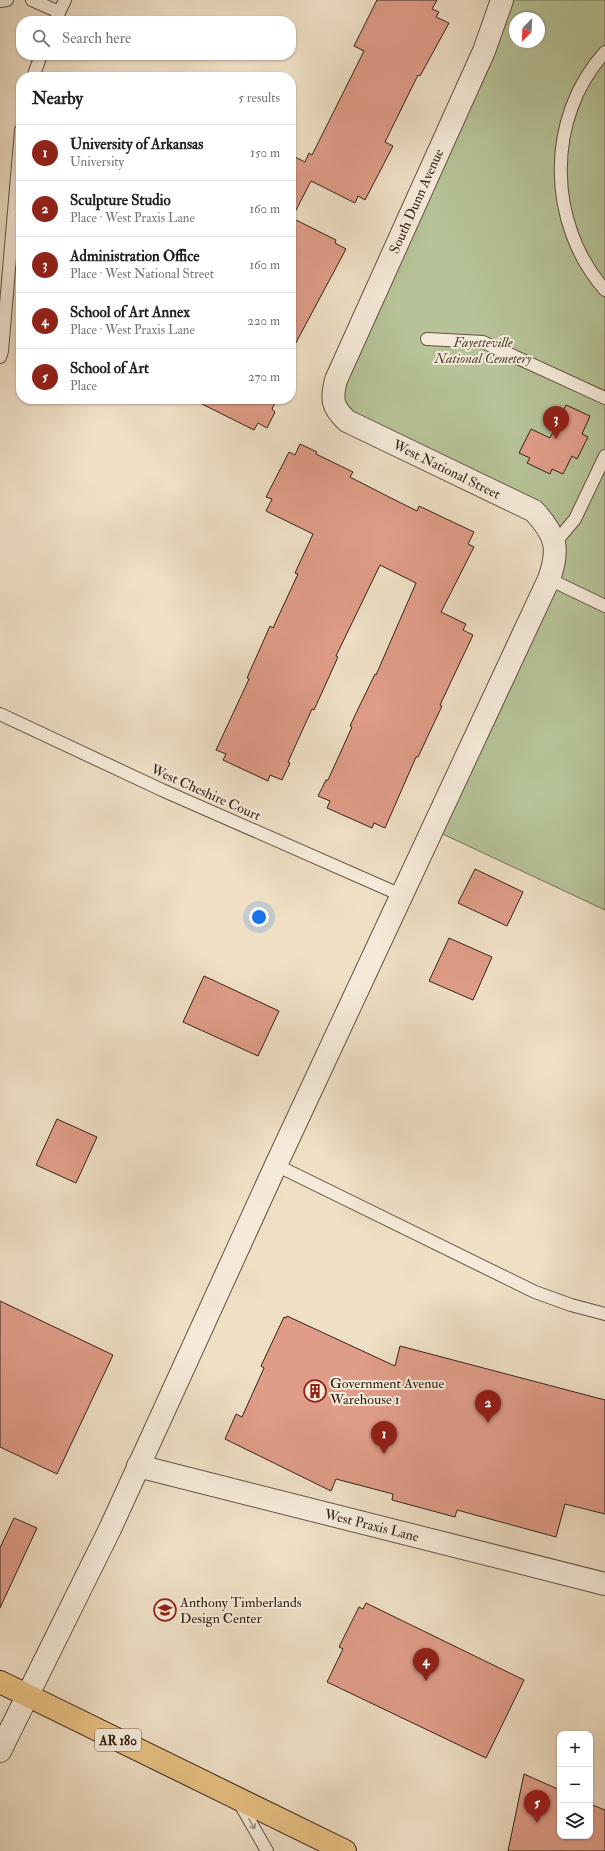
<!DOCTYPE html>
<meta charset="utf-8">
<style>
:root{--surface:#fff;--page:#f6f6f6;--text:#202124;--muted:#757577;--line:#e0e0e0;--accent:#8f2418}
body{margin:0;font-family:"IM FELL Double Pica",serif;background:var(--page);color:var(--text)}
.controls{position:absolute;right:12px;bottom:12px;display:grid;overflow:hidden;border-radius:8px;box-shadow:0 1px 3px #0004}
.controls button{width:36px;height:36px;display:grid;place-items:center;padding:0;border:0;border-bottom:1px solid var(--line);background:var(--surface);color:var(--text);font:20px sans-serif}
.compass{position:absolute;left:509px;top:12px;width:36px;height:36px;border-radius:50%;background:var(--surface);box-shadow:0 1px 3px #0004;rotate:204deg}
.you{position:absolute;left:259px;top:917px;width:14px;height:14px;margin:-10px;border:3px solid #fff;border-radius:50%;background:#1a73e8;box-shadow:0 0 0 6px #1a73e833}
.badge{display:grid;place-items:center;width:26px;height:26px;border-radius:50%;background:var(--accent);color:#fff;font-size:13px;font-weight:700}
.pin{position:absolute;translate:-50% -33px;filter:drop-shadow(0 1px 2px #0008)}
.pin::after{content:'';position:absolute;top:21px;width:14px;height:12px;background:inherit;clip-path:polygon(0 0,100% 0,50% 100%)}
.list{margin:0;padding:0;list-style:none}
h2{display:flex;justify-content:space-between;align-items:center;height:52px;margin:0;padding:0 16px;font-size:17px}
h2 small{font-size:13px;font-weight:400;color:var(--muted)}
.list li{display:grid;grid-template-columns:26px 1fr auto;gap:12px;align-items:center;box-sizing:border-box;height:56px;padding:0 16px;border-top:1px solid var(--line)}
.list b{display:block;font-size:15px;white-space:nowrap}
.list p{margin:0;font-size:13px;white-space:nowrap;color:var(--muted)}
.list em{font-size:13px;font-style:normal;color:var(--muted)}
.icon{flex:none;width:22px;height:22px;fill:none;stroke:currentColor;stroke-width:2;stroke-linecap:round;stroke-linejoin:round}
.map{position:relative;flex:none;width:605px;height:1851px;overflow:hidden}
.search{position:absolute;background:var(--surface);box-shadow:0 1px 3px #0004;left:16px;top:16px;width:280px;height:44px;display:flex;align-items:center;gap:10px;box-sizing:border-box;padding:0 14px;border-radius:16px;color:var(--muted);font-size:15px}
.panel{position:absolute;background:var(--surface);box-shadow:0 1px 3px #0004;left:16px;top:72px;width:280px;height:332px;border-radius:16px}
.map>svg:first-child{display:block}
.green{fill:#b6c297;stroke:#767258;fill-rule:evenodd}
.building{fill:#df9c88;stroke:#352218}
.lines{fill:none;stroke-linecap:round;stroke-linejoin:round}
.lane-casing{stroke:#645143;stroke-width:14}
.street-casing{stroke:#645143;stroke-width:24}
.primary-casing{stroke:#352218;stroke-width:24}
.lane{stroke:#f5ead9;stroke-width:12}
.street{stroke:#f5ead9;stroke-width:22}
.primary{stroke:#e8c082;stroke-width:22}
.oneway{stroke:#9f9082}
.labels{text-anchor:middle;stroke-width:4;stroke-linejoin:round;paint-order:stroke}
.shield{fill:#f5ead9;stroke:#6f5e52;stroke-width:1}
.shield-label{font-size:13px;font-weight:bold;fill:#352218}
.street-label{font-size:14px;fill:#352218;stroke:#f5ead9}
.park-label{font-size:14px;font-style:italic;fill:#554a38;stroke:#f5ead9}
.poi-label{font-size:14px;fill:#352218;stroke:#f5ead9;text-anchor:start}
</style>
<div class="map">
<svg width="605" height="1851" viewBox="0 0 605 1851">
<rect width="100%" height="100%" fill="#efdfc5"/>
<filter id="stains"><feTurbulence type="fractalNoise" baseFrequency=".005" numOctaves="4"/><feColorMatrix values="0 0 0 0 .2 0 0 0 0 .09 0 0 0 0 .02 0 0 0 .5 -.17"/></filter>
<radialGradient id="worn" r=".72"><stop offset=".6" stop-color="#630" stop-opacity="0"/><stop offset="1" stop-color="#630" stop-opacity=".3"/></radialGradient>
<path class="green" d="M 502,0 L 605,0 L 605,910 L 432,829 L 549,579 L 547,525 L 347,421 L 333,391 ZM 515,18 L 539,18 L 539,42 L 515,42 Z"/>
<g class="building">
<path d="M 377,0 L 437,0 L 432,9 L 439,12 L 436,17 L 449,23 L 420,76 L 418,75 L 385,142 L 393,146 L 365,200 L 358,196 L 355,203 L 311,181 L 292,218 L 336,240 L 335,243 L 346,249 L 291,352 L 291,155 L 305,162 L 309,153 L 312,155 L 364,51 L 354,46 Z"/>
<path d="M 192,399 L 277,399 L 272,409 L 275,412 L 267,428 L 258,423 L 254,430 Z"/>
<path d="M 566,405 L 590,416 L 582,434 L 588,437 L 577,459 L 572,456 L 563,474 L 552,469 L 550,474 L 527,463 L 530,458 L 519,453 L 531,429 L 550,438 Z"/>
<path d="M 300,444 L 317,452 L 316,454 L 353,472 L 350,477 L 389,497 L 417,511 L 419,506 L 474,532 L 468,544 L 474,547 L 441,612 L 466,624 L 463,630 L 473,635 L 440,705 L 442,706 L 418,757 L 416,757 L 385,828 L 374,823 L 372,828 L 327,808 L 330,801 L 318,796 L 326,780 L 328,780 L 352,727 L 350,726 L 358,709 L 375,674 L 376,675 L 416,583 L 380,565 L 336,656 L 338,657 L 314,710 L 312,709 L 288,762 L 290,763 L 282,780 L 270,775 L 268,781 L 223,760 L 226,754 L 216,750 L 249,679 L 247,678 L 270,626 L 273,628 L 298,574 L 295,573 L 313,534 L 266,511 L 272,499 L 266,497 L 289,452 L 295,455 Z"/>
<path d="M 475,869 L 523,892 L 507,926 L 458,903 Z"/>
<path d="M 449,938 L 492,957 L 473,1000 L 429,981 Z"/>
<path d="M 204,976 L 279,1011 L 258,1056 L 183,1022 Z"/>
<path d="M 57,1119 L 97,1137 L 76,1183 L 36,1165 Z"/>
<path d="M 0,1301 L 113,1355 L 57,1474 L 0,1447 Z"/>
<path d="M 287,1316 L 395,1366 L 400,1346 L 605,1400 L 605,1514 L 565,1504 L 556,1537 L 457,1510 L 455,1517 L 392,1500 L 393,1494 L 336,1479 L 331,1491 L 225,1439 L 236,1414 L 242,1417 L 264,1368 L 261,1366 L 284,1317 L 286,1318 Z"/>
<path d="M 14,1518 L 37,1528 L 0,1608 L 0,1548 Z"/>
<path d="M 366,1603 L 524,1680 L 486,1758 L 327,1682 L 343,1649 L 339,1647 L 359,1607 L 363,1609 Z"/>
<path d="M 524,1774 L 560,1790 L 560,1836 L 590,1836 L 590,1804 L 605,1810 L 605,1851 L 508,1851 Z"/>
</g>
<g class="lines">
<g class="lane-casing">
<g id="lane">
<path d="M 32,0 L 59,12"/>
<path d="M 0,1 L 7,0"/>
<path d="M 55,21 L 65,0"/>
<path d="M 605,52 C 545,118 547,224 605,290"/>
<path d="M 33,77 L 41,55"/>
<path d="M 427,339 L 483,342 L 605,398"/>
<path d="M 0,357 L 2,351 L 21,130"/>
<path d="M 555,543 L 575,519 L 605,456"/>
<path d="M 549,579 L 605,606"/>
<path d="M 0,714 L 162,790 L 401,895"/>
<path d="M 276,1165 L 535,1292 L 571,1305 L 605,1314"/>
<path d="M 239,1802 L 267,1851"/>
</g>
</g>
<g class="street-casing">
<g id="street">
<path d="M 138,1466 L 605,1584"/>
<path d="M 0,1751 L 110,1529 L 276,1165 L 549,579 C 560,548 556,535 534,511 L 347,421 C 332,407 331,399 336,380 L 484,51 L 502,0"/>
</g>
</g>
<g class="primary-casing">
<path id="primary" d="M 0,1682 L 345,1851"/>
</g>
<use href="#lane" class="lane"/>
<use href="#street" class="street"/>
<use href="#primary" class="primary"/>
</g>
<defs><path id="oneway-shaft" d="M-6 0H5M1.5-3L5.5 0L1.5 3" fill="none" stroke-width="1.6" stroke-linecap="round" stroke-linejoin="round"/></defs>
<use class="oneway" href="#oneway-shaft" transform="translate(252 1824) rotate(60)"/>
<defs>
<g id="building-ring" transform="scale(1.15)"><circle r="9.5" fill="#f5ead9" stroke="#8f2418" stroke-width="1.5"/><path d="M-4-6H4V6H1V3H-1V6H-4ZM-2.5-4.3h1.7v1.8h-1.7ZM.8-4.3h1.7v1.8H.8ZM-2.5-1h1.7V.8h-1.7ZM.8-1h1.7V.8H.8Z" fill="#8f2418"/></g>
<g id="university-ring" transform="scale(1.15)"><circle r="9.5" fill="#f5ead9" stroke="#8f2418" stroke-width="1.5"/><path d="M0-5L7-2L0 1L-7-2ZM-4 1L0 2.5L4 1V4Q0 6-4 4Z" fill="#8f2418"/></g>
</defs>
<g fill-rule="evenodd">
<use href="#building-ring" x="315" y="1391"/>
<use href="#university-ring" x="165" y="1610"/>
</g>
<g class="labels">
<rect class="shield" x="95" y="1729" width="46" height="22" rx="3"/>
<g class="shield-label">
<text x="118" y="1745">AR 180</text>
</g>
<g class="street-label">
<text transform="translate(416 201) rotate(-66)" y="5">South Dunn Avenue</text>
<text transform="translate(447 469) rotate(26)" y="5">West National Street</text>
<text transform="translate(206 792) rotate(24)" y="5">West Cheshire Court</text>
<text transform="translate(372 1525) rotate(14)" y="5">West Praxis Lane</text>
</g>
<g class="park-label">
<text x="483" y="347">Fayetteville<tspan x="483" dy="16">National Cemetery</tspan></text>
</g>
<g class="poi-label">
<text x="330" y="1388">Government Avenue<tspan x="330" dy="16">Warehouse 1</tspan></text>
<text x="180" y="1607">Anthony Timberlands<tspan x="180" dy="16">Design Center</tspan></text>
</g>
</g>
<rect width="100%" height="100%" filter="url(#stains)"/>
<rect width="100%" height="100%" fill="url(#worn)"/>
</svg>
<div class="controls">
<button>+</button>
<button>−</button>
<button><svg class="icon" aria-label="layers" viewBox="0 0 24 24"><path d="M12 4l9 5-9 5-9-5zM3 14l9 5 9-5"/></svg></button>
</div>
<svg class="compass" viewBox="-18 -18 36 36"><path d="M0-13l5 13h-10z" fill="#e53935"/><path d="M0 13l5-13h-10z" fill="#757577"/></svg>
<div class="you"></div>
<div class="pin badge" style="left:384px;top:1454px">1</div>
<div class="pin badge" style="left:488px;top:1423px">2</div>
<div class="pin badge" style="left:556px;top:439px">3</div>
<div class="pin badge" style="left:426px;top:1681px">4</div>
<div class="pin badge" style="left:537px;top:1823px">5</div>
<div class="search"><svg class="icon" aria-label="search" viewBox="0 0 24 24"><circle cx="10" cy="10" r="6"/><path d="M15 15l6 6"/></svg>Search here</div>
<section class="panel">
<h2>Nearby<small>5 results</small></h2>
<ul class="list">
<li><span class="badge">1</span><div><b>University of Arkansas</b><p>University</p></div><em>150 m</em></li>
<li><span class="badge">2</span><div><b>Sculpture Studio</b><p>Place · West Praxis Lane</p></div><em>160 m</em></li>
<li><span class="badge">3</span><div><b>Administration Office</b><p>Place · West National Street</p></div><em>160 m</em></li>
<li><span class="badge">4</span><div><b>School of Art Annex</b><p>Place · West Praxis Lane</p></div><em>220 m</em></li>
<li><span class="badge">5</span><div><b>School of Art</b><p>Place</p></div><em>270 m</em></li>
</ul>
</section>
</div>
